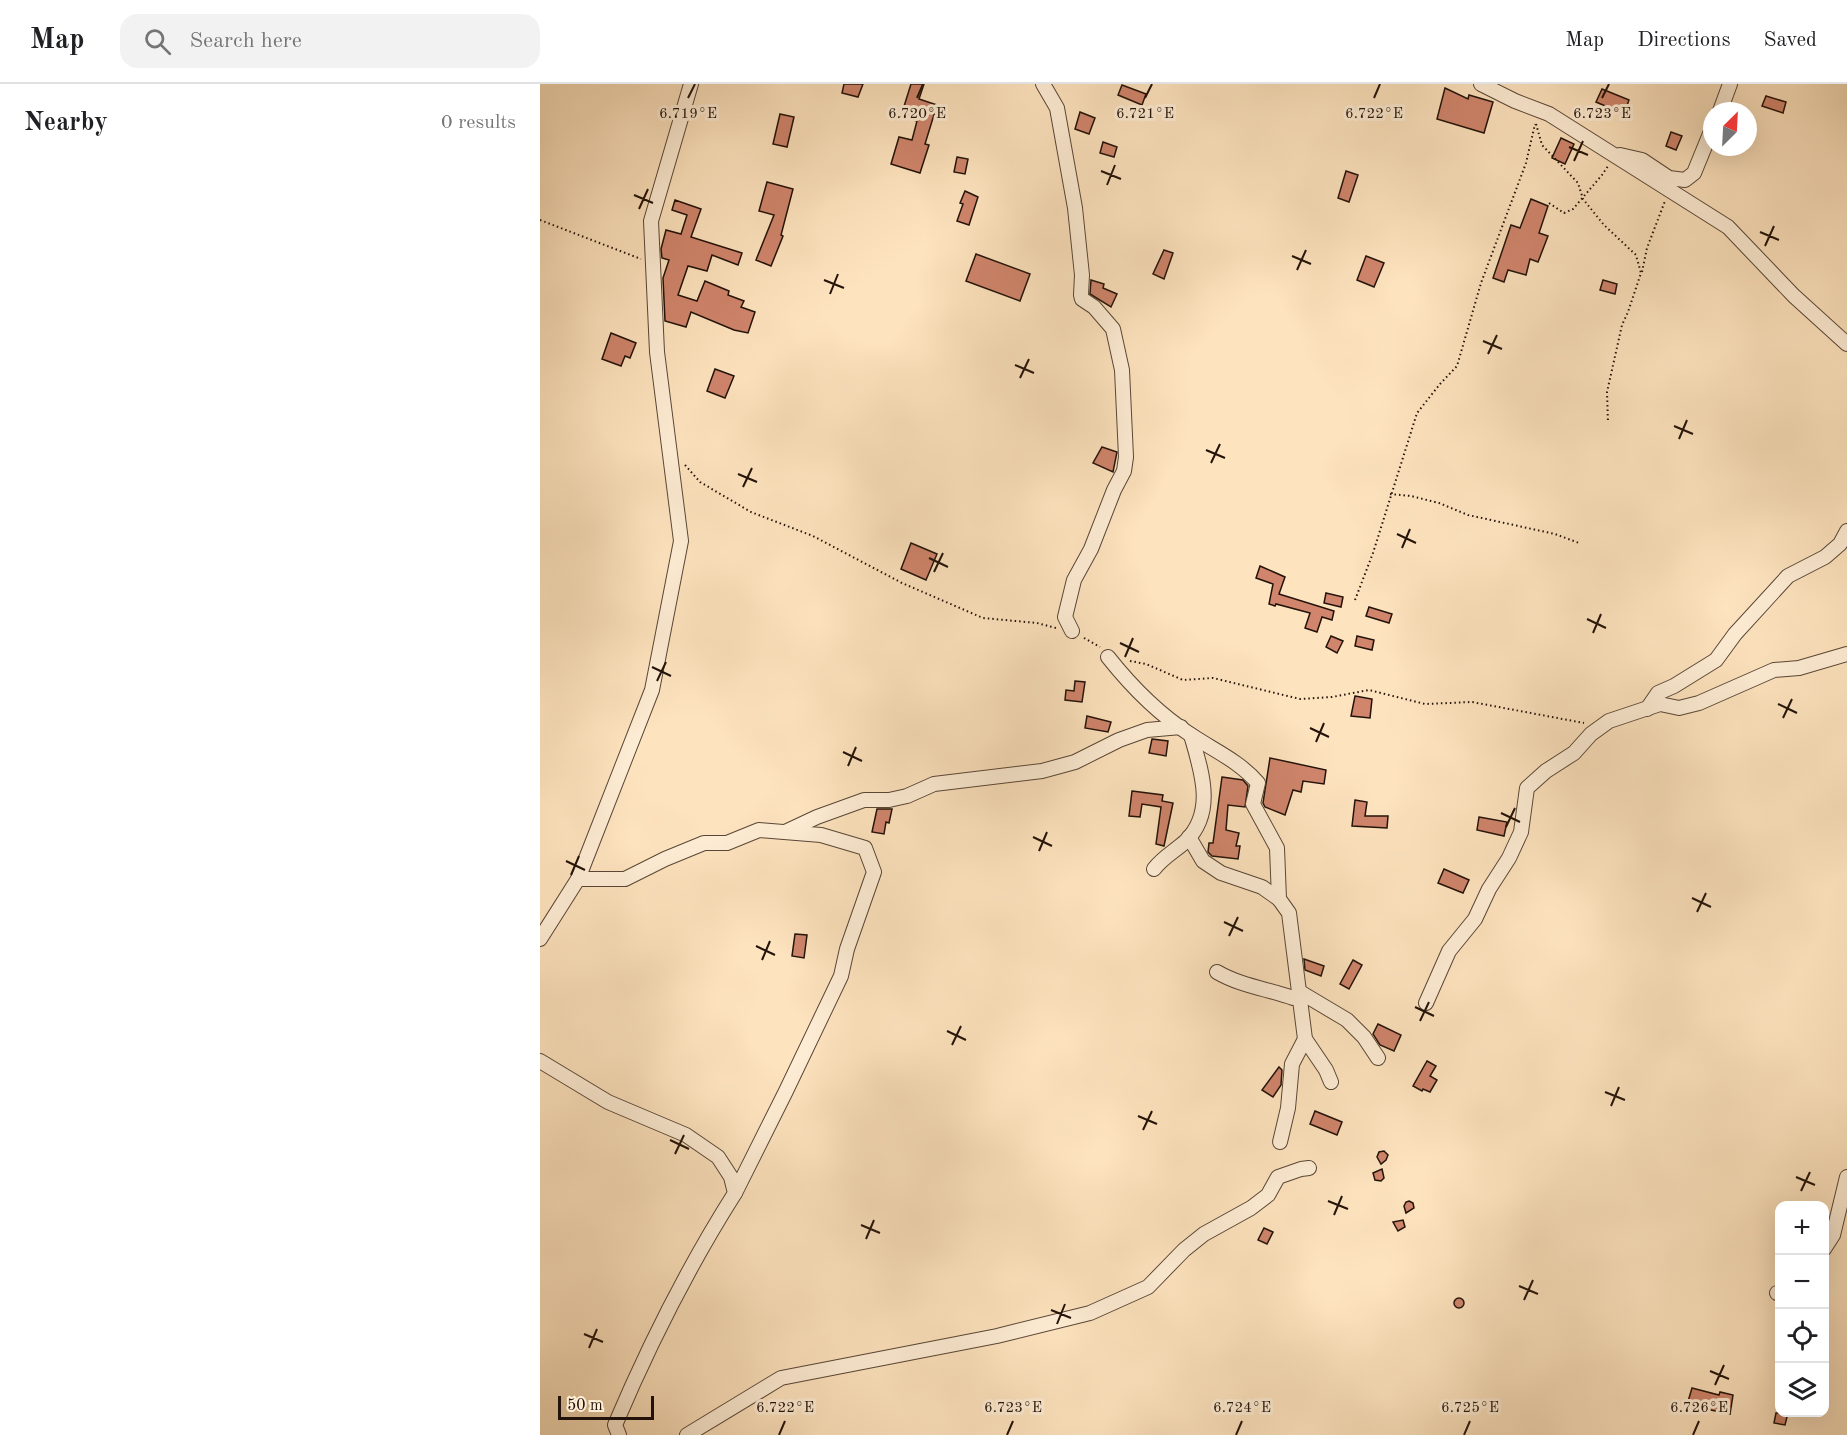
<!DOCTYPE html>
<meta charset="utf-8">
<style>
:root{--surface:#fff;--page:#f2f2f2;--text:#202124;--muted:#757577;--line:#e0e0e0}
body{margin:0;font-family:"Old Standard TT",serif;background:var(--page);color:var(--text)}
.controls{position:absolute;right:18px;bottom:18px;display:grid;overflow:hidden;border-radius:12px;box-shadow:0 6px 24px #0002}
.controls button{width:54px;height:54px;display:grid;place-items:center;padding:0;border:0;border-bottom:2px solid var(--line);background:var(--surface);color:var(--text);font:30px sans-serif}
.compass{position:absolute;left:1163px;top:18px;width:54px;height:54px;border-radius:50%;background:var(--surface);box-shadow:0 6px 24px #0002;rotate:24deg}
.scale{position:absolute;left:18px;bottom:15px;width:96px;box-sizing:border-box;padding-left:6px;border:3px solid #221209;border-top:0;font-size:16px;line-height:21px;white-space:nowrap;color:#221209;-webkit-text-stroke:4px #feedd5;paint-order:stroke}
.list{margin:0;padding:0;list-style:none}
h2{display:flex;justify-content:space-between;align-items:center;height:78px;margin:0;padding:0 24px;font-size:26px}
h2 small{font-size:20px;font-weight:400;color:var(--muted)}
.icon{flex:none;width:33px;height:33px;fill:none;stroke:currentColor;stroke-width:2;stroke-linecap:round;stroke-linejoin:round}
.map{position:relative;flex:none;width:1307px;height:1351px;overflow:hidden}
header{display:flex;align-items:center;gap:36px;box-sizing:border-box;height:84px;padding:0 30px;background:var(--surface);border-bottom:2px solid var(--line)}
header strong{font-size:28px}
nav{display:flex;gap:33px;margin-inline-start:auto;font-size:21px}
.search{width:420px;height:54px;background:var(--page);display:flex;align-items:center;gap:15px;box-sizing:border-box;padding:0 21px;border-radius:18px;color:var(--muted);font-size:22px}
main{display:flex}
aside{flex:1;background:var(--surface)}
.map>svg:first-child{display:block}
.building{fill:#d0856c;stroke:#221209;stroke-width:1.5}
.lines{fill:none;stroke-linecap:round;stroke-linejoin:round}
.minor-casing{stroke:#594636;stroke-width:16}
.path{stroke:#221209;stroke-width:2;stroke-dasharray:1.5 3;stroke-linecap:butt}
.minor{stroke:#feedd5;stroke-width:14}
.ticks{fill:none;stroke:#221209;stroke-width:2}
.ticks-label{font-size:15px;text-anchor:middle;fill:#221209;stroke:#feedd5;stroke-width:6;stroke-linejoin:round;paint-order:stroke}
</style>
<header>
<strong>Map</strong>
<div class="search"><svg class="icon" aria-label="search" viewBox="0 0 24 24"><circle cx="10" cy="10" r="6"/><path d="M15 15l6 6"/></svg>Search here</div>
<nav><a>Map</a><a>Directions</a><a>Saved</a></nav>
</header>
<main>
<aside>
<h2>Nearby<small>0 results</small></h2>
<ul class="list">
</ul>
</aside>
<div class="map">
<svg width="1307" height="1351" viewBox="0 0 1307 1351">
<rect width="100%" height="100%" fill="#fde3be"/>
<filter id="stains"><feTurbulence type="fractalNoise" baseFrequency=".00333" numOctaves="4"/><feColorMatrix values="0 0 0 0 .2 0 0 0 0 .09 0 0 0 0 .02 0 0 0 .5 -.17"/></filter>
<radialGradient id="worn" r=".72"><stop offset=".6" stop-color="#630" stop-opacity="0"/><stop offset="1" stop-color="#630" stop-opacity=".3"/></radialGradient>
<g class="building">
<path d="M 304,0 L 323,0 L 318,13 L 302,9 Z"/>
<path d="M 371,0 L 384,0 L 379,15 L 397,21 L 385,60 L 389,61 L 380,89 L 351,80 L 359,53 L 372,56 L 377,37 L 361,32 Z"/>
<path d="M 582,1 L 606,10 L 602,21 L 578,11 Z"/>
<path d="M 905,4 L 928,15 L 929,11 L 953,18 L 944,49 L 897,35 Z"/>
<path d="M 1062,5 L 1089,16 L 1084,30 L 1056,18 Z"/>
<path d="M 1226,12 L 1246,18 L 1243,29 L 1222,22 Z"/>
<path d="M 540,28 L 555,34 L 549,50 L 535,45 Z"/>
<path d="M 240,30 L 254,33 L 247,63 L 233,60 Z"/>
<path d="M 1131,48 L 1142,52 L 1136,66 L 1126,62 Z"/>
<path d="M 1021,54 L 1034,60 L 1025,80 L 1012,74 Z"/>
<path d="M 563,58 L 577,63 L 574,73 L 560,69 Z"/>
<path d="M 417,73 L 428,75 L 425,90 L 414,88 Z"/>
<path d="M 806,87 L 818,91 L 809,118 L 798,114 Z"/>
<path d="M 227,98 L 253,105 L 241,151 L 243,152 L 231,182 L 216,176 L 234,131 L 219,127 Z"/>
<path d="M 425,107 L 438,113 L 429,141 L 417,137 L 423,120 L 420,119 Z"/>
<path d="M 991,115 L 1008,122 L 999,149 L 1008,152 L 998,178 L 990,175 L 986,191 L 968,186 L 964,198 L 953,194 L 971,141 L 980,144 Z"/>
<path d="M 135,116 L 161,125 L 151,153 L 202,169 L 198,181 L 172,171 L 167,187 L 148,182 L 138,211 L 157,217 L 165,197 L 189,207 L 188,211 L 204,217 L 201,223 L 215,228 L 208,249 L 194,246 L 151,228 L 146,243 L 125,237 L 123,194 L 129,176 L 122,174 L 121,165 L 126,146 L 141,150 L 147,131 L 132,126 Z"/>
<path d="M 624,166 L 633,169 L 624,195 L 613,190 Z"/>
<path d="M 436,170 L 490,190 L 480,217 L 426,197 Z"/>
<path d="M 826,172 L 844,179 L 834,203 L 817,196 Z"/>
<path d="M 551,196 L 564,200 L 563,204 L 577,210 L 571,223 L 550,210 Z"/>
<path d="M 1063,196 L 1077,200 L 1075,210 L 1060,206 Z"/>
<path d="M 71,249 L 96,259 L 90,274 L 85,272 L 81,282 L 62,275 Z"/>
<path d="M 175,285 L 194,292 L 185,314 L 167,307 Z"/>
<path d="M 562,363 L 577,368 L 573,388 L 553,379 Z"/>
<path d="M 371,459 L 397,470 L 386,496 L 361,485 Z"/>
<path d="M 720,482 L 745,493 L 739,510 L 794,527 L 792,536 L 782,533 L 777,548 L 765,544 L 770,529 L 736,520 L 735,522 L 729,520 L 733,500 L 716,494 Z"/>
<path d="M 786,509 L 803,513 L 801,523 L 784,519 Z"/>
<path d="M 829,523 L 852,530 L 849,539 L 826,532 Z"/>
<path d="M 791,552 L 803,557 L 797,569 L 786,563 Z"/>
<path d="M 817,552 L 834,556 L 832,566 L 815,562 Z"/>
<path d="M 535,597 L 545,598 L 542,618 L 525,616 L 526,606 L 534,607 Z"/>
<path d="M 815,612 L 832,615 L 830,634 L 811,632 Z"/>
<path d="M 547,632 L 571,638 L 568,648 L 545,644 Z"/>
<path d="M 612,655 L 628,657 L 626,672 L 609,669 Z"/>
<path d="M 730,674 L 786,686 L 784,700 L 763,697 L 761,708 L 753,706 L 745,731 L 725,723 L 723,719 Z"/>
<path d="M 682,693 L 703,696 L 708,702 L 705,723 L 688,721 L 686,746 L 699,749 L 696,762 L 700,762 L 698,775 L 672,772 L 668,768 L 669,759 L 673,759 Z"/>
<path d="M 592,707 L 623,711 L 622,717 L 633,719 L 624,762 L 616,760 L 621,723 L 602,720 L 600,733 L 589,732 Z"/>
<path d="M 815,716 L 827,718 L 825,732 L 848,732 L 847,744 L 812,742 Z"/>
<path d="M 337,725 L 352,725 L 349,739 L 346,738 L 344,750 L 332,748 Z"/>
<path d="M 939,733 L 967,738 L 964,752 L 937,746 Z"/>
<path d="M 904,785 L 929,796 L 923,809 L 898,799 Z"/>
<path d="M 255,850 L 267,851 L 264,874 L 252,872 Z"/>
<path d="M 764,875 L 784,882 L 781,892 L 765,886 Z"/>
<path d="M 813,876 L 822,881 L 809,905 L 800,900 Z"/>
<path d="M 838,940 L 861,951 L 854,967 L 840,961 L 833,950 Z"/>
<path d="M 887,977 L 896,982 L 890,992 L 897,996 L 890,1008 L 883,1005 L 882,1007 L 873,1002 Z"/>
<path d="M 739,983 L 742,986 L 741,1001 L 733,1013 L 722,1006 Z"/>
<path d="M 775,1027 L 802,1038 L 797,1051 L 770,1040 Z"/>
<path d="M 844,1067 L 848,1071 L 846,1076 L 841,1080 L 837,1073 L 839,1068 Z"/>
<path d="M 842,1085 L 844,1094 L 841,1097 L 835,1096 L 833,1089 Z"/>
<path d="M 869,1117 L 873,1119 L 874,1124 L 866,1129 L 864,1122 L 866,1118 Z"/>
<path d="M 863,1136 L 865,1143 L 858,1147 L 853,1138 Z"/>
<path d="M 724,1144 L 733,1148 L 727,1160 L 718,1156 Z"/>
<circle cx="919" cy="1219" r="5"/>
<path d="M 1152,1304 L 1179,1311 L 1180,1308 L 1193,1311 L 1190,1330 L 1147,1321 Z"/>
<path d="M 1236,1329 L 1248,1329 L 1245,1341 L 1234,1339 Z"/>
</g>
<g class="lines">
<g class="minor-casing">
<g id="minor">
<path d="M 503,0 L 517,24 L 535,124 L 542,191 L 541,211 L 542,215 L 554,223 L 573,245 L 582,286 L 586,373 L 584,387 L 574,406 L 551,465 L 534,496 L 525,533 L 532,547"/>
<path d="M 941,0 L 975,17 L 1009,30 L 1188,143 L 1254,212 L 1307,260"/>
<path d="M 1180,27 L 1190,0"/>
<path d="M 1080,71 L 1102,76 L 1129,94 L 1145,96 L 1154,89 L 1172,45"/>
<path d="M 568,573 C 591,602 620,631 651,651 C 675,667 699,677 718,699 L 713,720 L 737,764 L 739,815 L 749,829 L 765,955 L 786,986 L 791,998"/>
<path d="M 1107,625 L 1118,609 L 1134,602 L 1176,576 L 1195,550 L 1248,492 L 1285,473 L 1300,460 L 1307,447"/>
<path d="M 245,748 L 277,733 L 324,716 L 349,716 L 367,712 L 394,700 L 502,687 L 535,678 L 579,656 L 607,646 L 641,643"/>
<path d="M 649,753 L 663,777 L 681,789 L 722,803 L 739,815"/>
<path d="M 614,785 C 623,773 635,767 646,757 C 676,727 661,686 651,651"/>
<path d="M 38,795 L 85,795 L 125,775 L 164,759 L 187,759 L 219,746 L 281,751 L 325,764 L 334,788 L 307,865 L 301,892 L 246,1007 L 195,1109"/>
<path d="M 0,855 L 38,795 L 112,606 L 141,457 L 117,268 L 111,137 L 151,0"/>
<path d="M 677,888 C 701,902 728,905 753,914 L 760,908 L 807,936 L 824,953 L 838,974"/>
<path d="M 886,919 L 909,867 L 935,835 L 949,805 L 969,774 L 981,748 L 987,704 L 1006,687 L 1034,669 L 1051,650 L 1069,637 L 1120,620 L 1139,624 L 1159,619 L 1234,586 L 1259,584 L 1307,570"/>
<path d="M 0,977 L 68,1018 L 146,1051 L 178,1073 L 191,1093 L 195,1109 C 148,1183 109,1261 75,1341 L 79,1351"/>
<path d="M 740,1058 L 748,1024 L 752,980 L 765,955"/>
<path d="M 1284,1165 L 1293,1151 L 1307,1093"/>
<path d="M 1237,1209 L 1240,1208"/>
<path d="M 147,1351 L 241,1294 L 457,1252 L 550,1229 L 608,1203 L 644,1166 L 664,1150 L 711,1124 L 728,1111 L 738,1093 L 761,1085 L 769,1084"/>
</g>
</g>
<g class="path">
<path d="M 996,40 L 1002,61 L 1038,99 L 1043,115 L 1064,141 L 1096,171 L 1101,189 L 1088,228 L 1082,241 L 1067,308 L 1068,339"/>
<path d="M 1009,119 L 1024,129 L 1033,125 L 1062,91 L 1068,82"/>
<path d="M 0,136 L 101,175"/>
<path d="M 1102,188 L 1107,164 L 1125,117"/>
<path d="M 145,381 L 160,398 L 211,428 L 273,452 L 362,499 L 443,534 L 497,539 L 516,544"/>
<path d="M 850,410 L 871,412 L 899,419 L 928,431 L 1015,450 L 1039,459"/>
<path d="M 815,516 L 833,469 L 877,329 L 900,300 L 917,282 L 941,199 L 986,79 L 995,40"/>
<path d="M 544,554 L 560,563"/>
<path d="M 590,577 L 606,580 L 643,596 L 673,594 L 760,615 L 792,613 L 829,606 L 885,620 L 932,618 L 1044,639"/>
</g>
<use href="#minor" class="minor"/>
</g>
<path class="ticks" d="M 148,14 L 155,0M 377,14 L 383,0M 605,14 L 612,0M 834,14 L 840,0M 1062,14 L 1069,0M 1029,63 L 1048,71M 1034,77 L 1043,57M 561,87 L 581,95M 567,101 L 575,81M 94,111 L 113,119M 99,125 L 108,105M 1220,148 L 1239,156M 1225,162 L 1234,142M 752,172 L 771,180M 757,186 L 766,166M 284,196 L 304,204M 290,210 L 298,190M 943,257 L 962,265M 948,270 L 957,251M 475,281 L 494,289M 480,294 L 489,275M 1134,342 L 1153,350M 1139,355 L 1147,336M 666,366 L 685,374M 671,379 L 680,360M 198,390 L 217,398M 203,403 L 212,384M 857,450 L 876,459M 862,464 L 870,445M 389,474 L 408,483M 394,488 L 403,469M 1047,535 L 1066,544M 1053,549 L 1061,530M 580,559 L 599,568M 585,573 L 593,554M 112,583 L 131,592M 117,597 L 126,578M 1238,620 L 1257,629M 1243,634 L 1252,615M 770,644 L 789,653M 776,658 L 784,639M 303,668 L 322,677M 308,682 L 316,663M 961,729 L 980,738M 966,743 L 975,724M 493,753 L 512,762M 499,767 L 507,748M 26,777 L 45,786M 31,791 L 39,772M 1152,814 L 1171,823M 1157,828 L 1166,809M 684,838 L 703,847M 689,852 L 698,833M 216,862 L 235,871M 222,876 L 230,857M 875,923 L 894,932M 880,937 L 889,918M 407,947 L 426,956M 412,961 L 421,942M 1065,1008 L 1085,1016M 1071,1022 L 1079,1003M 598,1032 L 617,1040M 603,1046 L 612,1027M 130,1056 L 149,1065M 135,1070 L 144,1051M 1256,1093 L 1275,1101M 1261,1107 L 1270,1088M 788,1117 L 808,1125M 794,1131 L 802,1112M 321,1141 L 340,1149M 326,1155 L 334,1136M 979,1202 L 998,1210M 984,1216 L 993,1196M 511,1226 L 531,1234M 517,1240 L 525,1220M 44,1250 L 63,1258M 49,1264 L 57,1245M 1170,1287 L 1189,1295M 1175,1301 L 1184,1281M 239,1351 L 245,1337M 467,1351 L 473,1337M 696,1351 L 702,1337M 924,1351 L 930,1337M 1153,1351 L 1159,1337"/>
<g class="ticks-label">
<text x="148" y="34">6.719°E</text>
<text x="377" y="34">6.720°E</text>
<text x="1062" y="34">6.723°E</text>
<text x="605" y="34">6.721°E</text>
<text x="834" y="34">6.722°E</text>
<text x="245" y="1328">6.722°E</text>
<text x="473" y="1328">6.723°E</text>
<text x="702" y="1328">6.724°E</text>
<text x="930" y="1328">6.725°E</text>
<text x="1159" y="1328">6.726°E</text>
</g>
<rect width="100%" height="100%" filter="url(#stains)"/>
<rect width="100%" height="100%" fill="url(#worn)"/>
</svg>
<div class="controls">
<button>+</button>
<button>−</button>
<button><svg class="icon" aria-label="locate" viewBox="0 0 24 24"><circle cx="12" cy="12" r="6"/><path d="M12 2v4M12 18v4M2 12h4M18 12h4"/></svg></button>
<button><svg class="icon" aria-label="layers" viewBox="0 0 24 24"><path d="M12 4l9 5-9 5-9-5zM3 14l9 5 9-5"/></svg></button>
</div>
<svg class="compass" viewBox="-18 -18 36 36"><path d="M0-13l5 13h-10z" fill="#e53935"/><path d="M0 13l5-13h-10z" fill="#757577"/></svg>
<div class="scale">50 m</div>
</div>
</main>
